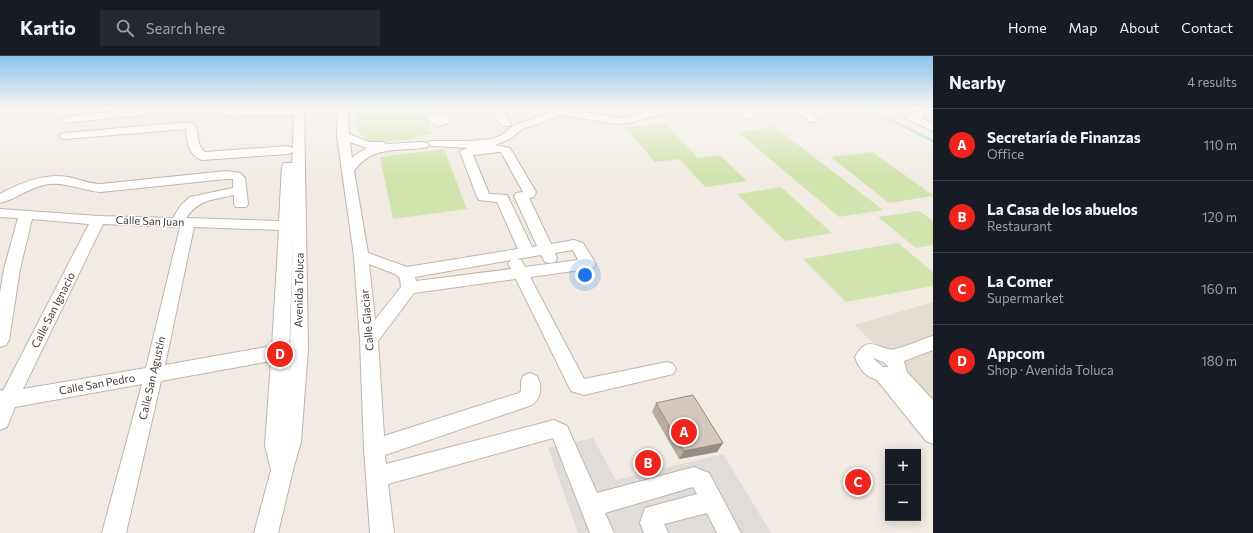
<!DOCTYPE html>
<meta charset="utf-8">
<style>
:root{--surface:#171b24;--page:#242831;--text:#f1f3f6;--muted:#9ea1a6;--line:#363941;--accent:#ef241d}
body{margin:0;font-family:Commissioner,sans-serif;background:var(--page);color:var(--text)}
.controls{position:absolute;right:12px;bottom:12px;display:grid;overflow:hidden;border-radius:0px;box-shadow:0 2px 10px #0003}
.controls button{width:36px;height:36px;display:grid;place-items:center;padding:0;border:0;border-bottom:1px solid var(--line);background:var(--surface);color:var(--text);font:20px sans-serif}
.you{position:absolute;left:585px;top:219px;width:14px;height:14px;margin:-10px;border:3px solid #fff;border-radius:50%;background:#1a73e8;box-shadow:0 0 0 6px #1a73e833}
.badge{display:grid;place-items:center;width:26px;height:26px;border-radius:50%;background:var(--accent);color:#fff;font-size:13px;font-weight:700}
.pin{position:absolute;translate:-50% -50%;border:2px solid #fff;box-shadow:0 1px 4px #0006}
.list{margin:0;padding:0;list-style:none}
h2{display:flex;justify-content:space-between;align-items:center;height:52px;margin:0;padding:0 16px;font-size:17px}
h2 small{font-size:13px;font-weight:400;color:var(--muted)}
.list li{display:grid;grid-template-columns:26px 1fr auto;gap:12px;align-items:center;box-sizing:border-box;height:72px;padding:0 16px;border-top:1px solid var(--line)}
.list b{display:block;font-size:15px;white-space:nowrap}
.list p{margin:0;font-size:13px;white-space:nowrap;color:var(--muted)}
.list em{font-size:13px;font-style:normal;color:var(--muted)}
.icon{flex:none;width:22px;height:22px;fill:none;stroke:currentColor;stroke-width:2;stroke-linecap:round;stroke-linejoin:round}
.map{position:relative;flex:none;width:933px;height:477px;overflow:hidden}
header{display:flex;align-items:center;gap:24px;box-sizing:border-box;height:56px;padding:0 20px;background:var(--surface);border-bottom:1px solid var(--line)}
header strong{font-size:19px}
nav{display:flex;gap:22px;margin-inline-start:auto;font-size:14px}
.search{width:280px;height:36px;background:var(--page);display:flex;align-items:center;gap:10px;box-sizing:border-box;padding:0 14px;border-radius:0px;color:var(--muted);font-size:15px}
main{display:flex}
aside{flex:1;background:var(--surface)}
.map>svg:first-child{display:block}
.residential{fill:#e5ddd2}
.green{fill:#d2e4ae}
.parking{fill:#dfdcd9}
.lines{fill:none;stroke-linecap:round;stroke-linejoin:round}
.stream{stroke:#a2d6ec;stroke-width:2.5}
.minor-casing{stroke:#bfb5aa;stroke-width:2}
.minor{fill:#fff;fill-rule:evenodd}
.wall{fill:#b7ada3}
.shaded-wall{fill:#958d84}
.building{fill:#d5c9bd;stroke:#958d84}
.labels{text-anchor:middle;stroke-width:3;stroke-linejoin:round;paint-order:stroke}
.street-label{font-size:11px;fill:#433b34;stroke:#fff}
</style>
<header>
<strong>Kartio</strong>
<div class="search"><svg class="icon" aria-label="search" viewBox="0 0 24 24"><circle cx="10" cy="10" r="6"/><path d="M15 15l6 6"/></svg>Search here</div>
<nav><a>Home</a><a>Map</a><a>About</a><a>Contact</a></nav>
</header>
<main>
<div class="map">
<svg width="933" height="477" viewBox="0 0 933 477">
<rect width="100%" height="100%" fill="#f1ebe4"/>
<path class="residential" d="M 933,246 L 933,347 L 855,269 Z"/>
<g class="green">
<path d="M 354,52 L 424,52 L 432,78 L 415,80 L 413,83 L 374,87 L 368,86 L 357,74 Z"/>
<path d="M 664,67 L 698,102 L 720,99 L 747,125 L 705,131 L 680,103 L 655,106 L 625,71 Z"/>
<path d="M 775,71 L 883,154 L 839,161 L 738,76 Z"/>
<path d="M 444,93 L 467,153 L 393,163 L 380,101 Z"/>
<path d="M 872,96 L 933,139 L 933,140 L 889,147 L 831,101 Z"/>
<path d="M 781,131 L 832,177 L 785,185 L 737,138 Z"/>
<path d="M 919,155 L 933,165 L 933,189 L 916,192 L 878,161 Z"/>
<path d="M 898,187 L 933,216 L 933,230 L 846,246 L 803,203 Z"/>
</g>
<path class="parking" d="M 593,382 L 616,424 L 723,398 L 771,477 L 578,477 L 548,392 Z"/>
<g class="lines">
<path class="stream" d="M 866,52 L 933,85"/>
<g class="minor-casing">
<g id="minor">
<path d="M 128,52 L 148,53 L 146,58 L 134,61 L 129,60 L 66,67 L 61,64 L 66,61 L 126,54 Z"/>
<path d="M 217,52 L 230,54 L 304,52 L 308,293 L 301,386 L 293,414 L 278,477 L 254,477 L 271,414 L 265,389 L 271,305 L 161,325 L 126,477 L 102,477 L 142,328 L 15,351 L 7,371 L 0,374 L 0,334 L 3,335 L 89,168 L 32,163 L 20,213 L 9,284 L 6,289 L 0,291 L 0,237 L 4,213 L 18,162 L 0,161 L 0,153 L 98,160 L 173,162 L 181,149 L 190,141 L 233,132 L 233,123 L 226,123 L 101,136 C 83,135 67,126 49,128 C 31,130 17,143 0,147 L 0,138 C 20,127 44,117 68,121 C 79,123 89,128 101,128 L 226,115 L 240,117 L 245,122 L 248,148 L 246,151 L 236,151 L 234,148 L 234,139 C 213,144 199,143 186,162 L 279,165 L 282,110 L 284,107 L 292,107 L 293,96 L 288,98 L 202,104 C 188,100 187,84 186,73 L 65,83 L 61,82 L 59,80 L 61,78 L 65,77 L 188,66 C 204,70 192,85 205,96 L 288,90 L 293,92 L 294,59 L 230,60 L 222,58 ZM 103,168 L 180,171 L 146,312 L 23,333 ZM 194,171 L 279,174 L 272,290 L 165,309 ZM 293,174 L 290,293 L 289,301 Z"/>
<path d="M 338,52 L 348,52 L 349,78 L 369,86 L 382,86 L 387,88 L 423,86 L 427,87 L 429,89 L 427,91 L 423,92 C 397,95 371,90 354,115 L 368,197 L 407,211 L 518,193 L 497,146 L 479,144 L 477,141 L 460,96 L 462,94 L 468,92 L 434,90 L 430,89 L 428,87 L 430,85 L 469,85 L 492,83 L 502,79 L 513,70 L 557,54 L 579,52 L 578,55 L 616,62 L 628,61 L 659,52 L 708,52 L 707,54 L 694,57 L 666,57 L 628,67 L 616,68 L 563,59 L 522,73 L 510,83 L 495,89 L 510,92 L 536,136 L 534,141 L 529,142 L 551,188 L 574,184 L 583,187 L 596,208 L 593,212 L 588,213 L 530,221 L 584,323 L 667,306 L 673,308 L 676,313 L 673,318 L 584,339 L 571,335 L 516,223 L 414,237 L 378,285 L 384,380 L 519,337 L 521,335 L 521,325 L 523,320 L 530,317 L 537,320 C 542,330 542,341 532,349 L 385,399 L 386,408 L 554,364 L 567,370 L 597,437 L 694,411 L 709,417 L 741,477 L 717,477 L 707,457 L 664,468 L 668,477 L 644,477 L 640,467 L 645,452 L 697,438 L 693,431 L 605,457 L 614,477 L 590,477 L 553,382 L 388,428 L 394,477 L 370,477 L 364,393 L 360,284 L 354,200 L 337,80 ZM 350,86 L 367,92 L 358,97 L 352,102 ZM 499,96 L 501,96 L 523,136 L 516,137 L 514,140 L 537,190 L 532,191 L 507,139 L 489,138 L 473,99 ZM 573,194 L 578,204 L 525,211 L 521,204 L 517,203 L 541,199 L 545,206 L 550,207 L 555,206 L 557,202 L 555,197 ZM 511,204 L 508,208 L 511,213 L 416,225 L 415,221 ZM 369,208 L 395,218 L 400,222 L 401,231 L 375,264 Z"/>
<path d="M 489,52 L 500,52 L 511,68 L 510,70 L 502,70 Z"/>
<path d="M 742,52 L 752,52 L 753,60 L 752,62 L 744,62 Z"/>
<path d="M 794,52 L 806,52 L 819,64 L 818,66 L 810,66 Z"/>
<path d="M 930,52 L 933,52 L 933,58 L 921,62 L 933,68 L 933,75 L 907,63 L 906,61 L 907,59 Z"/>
<path d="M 440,58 L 448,60 L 450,65 L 449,67 L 438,70 L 428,64 L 431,60 Z"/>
<path d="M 933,280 L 933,294 L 904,305 L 907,316 L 933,344 L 933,388 L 926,385 L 877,324 C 865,320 859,313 855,301 C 869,275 881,297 895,293 C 908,290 920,284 933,280 ZM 873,302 L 883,306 L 889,311 L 883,311 Z"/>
</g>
</g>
<use href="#minor" class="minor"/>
</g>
<path class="wall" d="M 656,347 L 723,387 L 717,396 L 679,403 L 652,356 Z"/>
<path class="shaded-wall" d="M 723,387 L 717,396 L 679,403 L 684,395 Z"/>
<path class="building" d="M 693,339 L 723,387 L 684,395 L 656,347 Z"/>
<linearGradient id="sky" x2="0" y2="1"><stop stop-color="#8cc2ea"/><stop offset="0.44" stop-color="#f9f6f3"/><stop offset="1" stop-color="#f9f6f3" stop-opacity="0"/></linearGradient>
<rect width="933" height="119" fill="url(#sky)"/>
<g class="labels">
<g class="street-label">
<text transform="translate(150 165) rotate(2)" y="4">Calle San Juan</text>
<text transform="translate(299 234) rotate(-89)" y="4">Avenida Toluca</text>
<text transform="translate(53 254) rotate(-63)" y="4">Calle San Ignacio</text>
<text transform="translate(367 264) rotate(-95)" y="4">Calle Glaciar</text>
<text transform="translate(152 322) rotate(-77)" y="4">Calle San Agustín</text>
<text transform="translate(97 328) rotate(-10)" y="4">Calle San Pedro</text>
</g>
</g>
</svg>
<div class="controls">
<button>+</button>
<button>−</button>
</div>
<div class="you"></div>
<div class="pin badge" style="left:684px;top:376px">A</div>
<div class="pin badge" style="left:648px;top:407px">B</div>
<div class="pin badge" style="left:858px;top:426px">C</div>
<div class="pin badge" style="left:280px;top:298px">D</div>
</div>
<aside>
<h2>Nearby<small>4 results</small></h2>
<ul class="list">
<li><span class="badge">A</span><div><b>Secretaría de Finanzas</b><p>Office</p></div><em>110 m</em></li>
<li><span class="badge">B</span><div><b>La Casa de los abuelos</b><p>Restaurant</p></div><em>120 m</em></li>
<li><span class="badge">C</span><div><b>La Comer</b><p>Supermarket</p></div><em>160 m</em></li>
<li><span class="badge">D</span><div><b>Appcom</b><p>Shop · Avenida Toluca</p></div><em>180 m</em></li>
</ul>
</aside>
</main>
